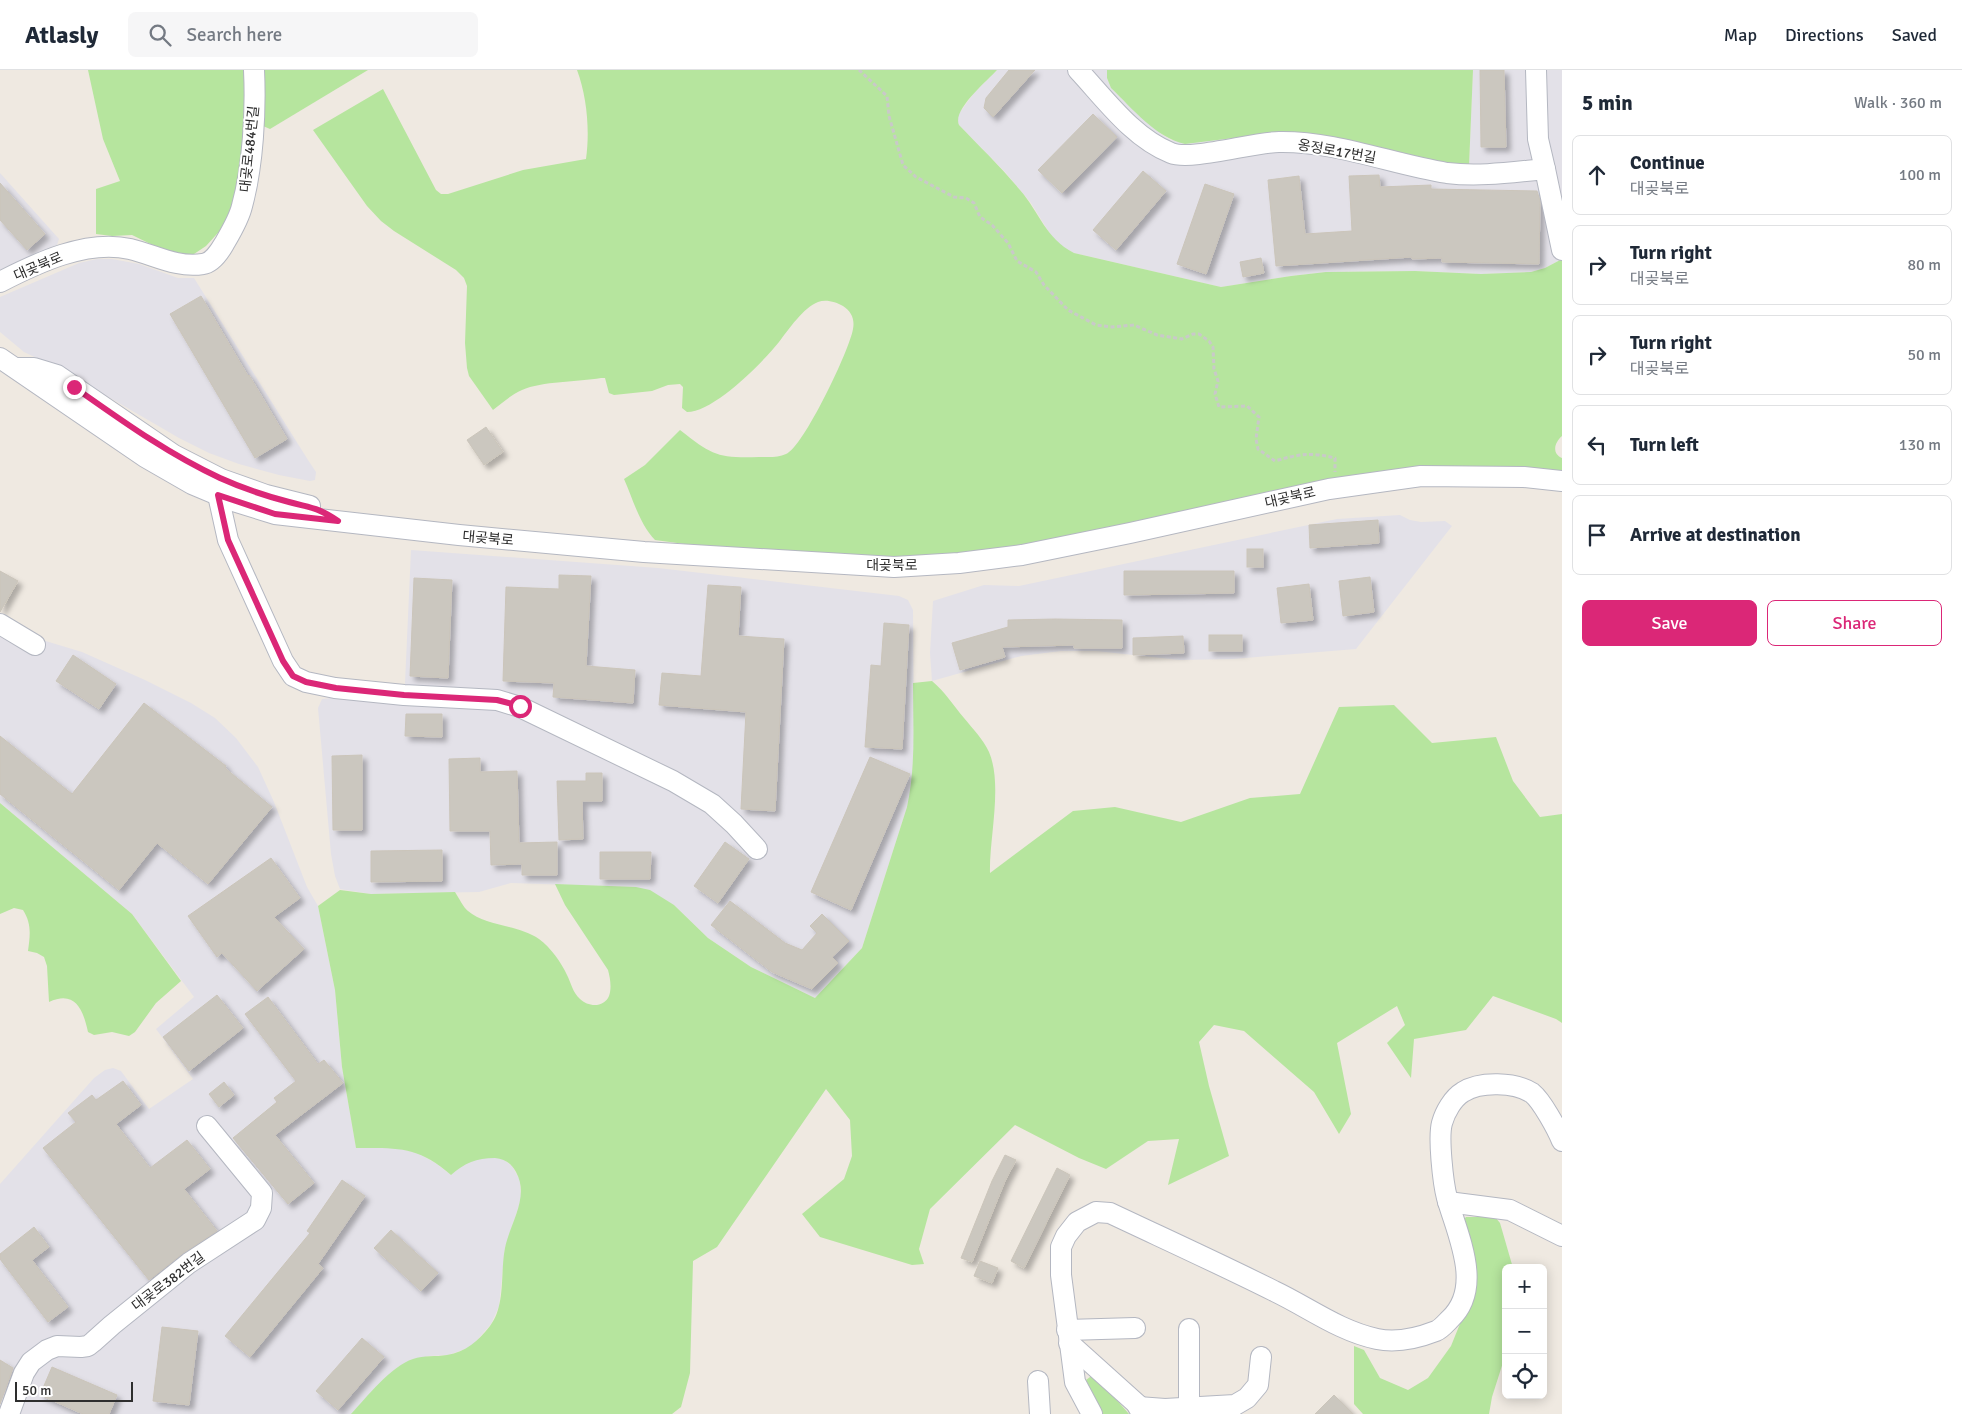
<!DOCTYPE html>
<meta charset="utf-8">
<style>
:root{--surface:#fff;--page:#f6f6f7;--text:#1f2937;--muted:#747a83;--line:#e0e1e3;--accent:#db2777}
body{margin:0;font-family:Signika,"Noto Sans KR",sans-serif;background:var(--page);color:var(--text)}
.controls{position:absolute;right:15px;bottom:15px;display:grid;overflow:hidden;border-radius:8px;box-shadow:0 2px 12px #0003}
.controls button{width:45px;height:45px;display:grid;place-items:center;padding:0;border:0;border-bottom:1px solid var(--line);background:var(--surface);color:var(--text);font:25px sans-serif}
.scale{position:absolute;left:15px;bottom:12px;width:118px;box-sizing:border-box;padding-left:5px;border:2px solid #2e2e2e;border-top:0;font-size:14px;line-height:18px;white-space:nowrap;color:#2e2e2e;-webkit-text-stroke:4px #fff;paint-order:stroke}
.stop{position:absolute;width:15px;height:15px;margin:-11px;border:4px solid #db2777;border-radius:50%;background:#fff}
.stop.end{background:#db2777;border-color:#fff;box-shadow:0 1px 5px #0008}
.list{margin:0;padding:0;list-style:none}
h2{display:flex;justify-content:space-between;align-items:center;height:65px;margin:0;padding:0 20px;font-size:21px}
h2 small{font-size:16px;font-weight:400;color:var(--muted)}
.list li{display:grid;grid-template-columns:32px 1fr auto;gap:15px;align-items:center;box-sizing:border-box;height:80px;margin:0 10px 10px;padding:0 10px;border:1px solid var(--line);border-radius:8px}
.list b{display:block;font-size:19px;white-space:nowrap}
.list p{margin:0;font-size:16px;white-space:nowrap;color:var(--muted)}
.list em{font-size:16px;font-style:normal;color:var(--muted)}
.actions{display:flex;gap:10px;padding:15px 20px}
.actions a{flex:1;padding:11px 0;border:1px solid var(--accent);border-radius:8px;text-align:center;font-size:18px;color:var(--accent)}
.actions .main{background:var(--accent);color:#fff}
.icon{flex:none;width:28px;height:28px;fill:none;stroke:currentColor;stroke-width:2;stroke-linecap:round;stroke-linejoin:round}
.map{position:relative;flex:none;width:1562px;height:1344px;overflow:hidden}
header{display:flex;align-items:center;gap:30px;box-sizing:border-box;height:70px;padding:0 25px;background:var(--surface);border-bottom:1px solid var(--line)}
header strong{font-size:24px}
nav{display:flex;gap:28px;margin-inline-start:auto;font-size:18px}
.search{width:350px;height:45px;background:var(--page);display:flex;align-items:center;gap:12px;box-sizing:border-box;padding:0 18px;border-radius:8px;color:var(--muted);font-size:19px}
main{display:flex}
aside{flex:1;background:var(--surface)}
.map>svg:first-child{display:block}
.industrial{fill:#e3e1e8}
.green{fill:#b6e59e}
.building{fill:#cbc7bf;stroke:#cbc5ba;filter:url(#shadow)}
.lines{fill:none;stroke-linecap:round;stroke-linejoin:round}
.minor-casing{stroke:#b4b7c1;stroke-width:22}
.path{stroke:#c9c9c9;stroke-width:3;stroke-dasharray:4 2.5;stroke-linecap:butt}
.minor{stroke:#fff;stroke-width:20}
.route{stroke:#db2777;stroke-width:6}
.labels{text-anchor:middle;stroke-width:4;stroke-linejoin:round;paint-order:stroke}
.street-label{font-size:14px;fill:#2e2e2e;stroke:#fff}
</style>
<header>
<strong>Atlasly</strong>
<div class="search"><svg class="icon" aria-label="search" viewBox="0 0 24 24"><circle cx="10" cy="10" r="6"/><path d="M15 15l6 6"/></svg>Search here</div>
<nav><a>Map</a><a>Directions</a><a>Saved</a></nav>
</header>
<main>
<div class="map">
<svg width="1562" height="1344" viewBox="0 0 1562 1344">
<defs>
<filter id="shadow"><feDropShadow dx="4.5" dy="4.5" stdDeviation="2.5" flood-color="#0004"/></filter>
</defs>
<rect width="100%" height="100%" fill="#efe9e1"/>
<g class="industrial">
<path d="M 997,0 L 1107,0 L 1107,8 L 1111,18 L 1118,25 L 1161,64 L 1171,70 L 1185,73 L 1275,63 L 1469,96 L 1473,0 L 1562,0 L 1562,189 L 1545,198 L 1531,202 L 1481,204 L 1415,201 L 1326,202 L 1291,206 L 1221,217 L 1074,183 L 1062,177 L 1052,167 L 1031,133 L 1006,103 L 959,55 L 957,50 L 958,45 L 974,23 Z"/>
<path d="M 0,103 L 59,169 L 57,175 L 0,200 Z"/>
<path d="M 97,189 L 112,189 L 139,194 L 178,208 L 194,208 L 308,390 L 316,402 L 315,410 L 310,411 L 279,405 L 239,394 L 209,383 L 179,368 L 62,300 L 24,282 L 0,262 L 0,227 L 79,193 Z"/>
<path d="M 1400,445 L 1410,450 L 1421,452 L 1445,451 L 1452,456 L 1356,579 L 1233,589 L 1180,590 L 1096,581 L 1061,581 L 1021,586 L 932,611 L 930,583 L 933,531 L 984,515 L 1019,516 L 1337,449 Z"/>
<path d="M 411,480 L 658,498 L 899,526 L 908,530 L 913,540 L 914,695 L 912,715 L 907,737 L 862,878 L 815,928 L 751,897 L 708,868 L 674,835 L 636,817 L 511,813 L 479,822 L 371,824 L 340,819 L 335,806 L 331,784 L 318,638 L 322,629 L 331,628 L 404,635 Z"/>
<path d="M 0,563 L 39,569 L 82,582 L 145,610 L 191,633 L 215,648 L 236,668 L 258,697 L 274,732 L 307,817 L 318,836 L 335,920 L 342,997 L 356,1078 L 397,1078 L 418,1083 L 437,1094 L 451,1105 L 463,1094 L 481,1088 L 502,1088 L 512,1096 L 520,1110 L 521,1129 L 505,1178 L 499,1236 L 491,1254 L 471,1277 L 448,1285 L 428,1286 L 397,1298 L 351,1344 L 0,1344 L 0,1114 L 94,1008 L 105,1000 L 113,998 L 121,1001 L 149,1039 L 193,1009 L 156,959 L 194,927 L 132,844 L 0,733 Z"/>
</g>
<g class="green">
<path d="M 88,0 L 248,0 L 249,16 L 237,134 L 226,154 L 206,176 L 194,184 L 178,185 L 165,181 L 132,165 L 112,166 L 96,164 L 96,119 L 120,111 L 103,69 Z"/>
<path d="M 264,0 L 368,0 L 270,59 L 263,56 Z"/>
<path d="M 577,0 L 997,0 C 987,11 952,40 959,55 C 979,76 1001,97 1020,120 C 1040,143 1045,168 1074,183 L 1221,217 L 1291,206 L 1326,202 L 1415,201 L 1481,204 L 1531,202 L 1545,198 L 1562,189 L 1562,366 C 1555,372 1551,383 1562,388 L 1562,401 L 1403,403 L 933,495 L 744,482 L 655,470 C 639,453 633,429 624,409 L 645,395 L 680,360 C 713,386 718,388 759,387 C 768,387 778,388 786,384 C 803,378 850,279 853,259 C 855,249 851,241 843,236 C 836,232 826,229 818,232 C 804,237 788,260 779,272 C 762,293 714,342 687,342 L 682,338 L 683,317 L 680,314 L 668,315 L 652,321 L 614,325 L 609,323 L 605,308 L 601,308 C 578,312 542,311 522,320 C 511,325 502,333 493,340 L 469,306 L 467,298 L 465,273 L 467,216 L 464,208 L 456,200 L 394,161 L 381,151 L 367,136 L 313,60 L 383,19 L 436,120 L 441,124 L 448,124 L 523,100 L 586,89 C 590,60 587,27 577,0 Z"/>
<path d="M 1107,0 L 1473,0 L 1469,96 L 1275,63 L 1185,74 C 1155,67 1133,39 1111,18 L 1107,8 Z"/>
<path d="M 932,611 C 945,622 953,635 964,648 C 973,659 983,669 989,682 C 1003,715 989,768 990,803 L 1073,741 L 1115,737 L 1181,752 L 1250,728 L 1300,724 L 1339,637 L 1394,635 L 1432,673 L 1496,667 L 1513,711 L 1540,747 L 1562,744 L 1562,953 L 1556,949 L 1493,926 L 1466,960 L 1414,969 L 1411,1008 L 1387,973 L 1405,955 L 1397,936 L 1337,973 L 1351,1044 L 1339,1064 L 1314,1022 L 1244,961 L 1214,955 L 1199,972 L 1209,1016 L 1229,1086 L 1168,1115 L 1179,1069 L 1148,1071 L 1106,1099 L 1079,1088 L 1015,1055 L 930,1139 L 919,1179 L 924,1194 L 912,1195 L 820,1167 L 802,1144 L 844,1109 L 852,1086 L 850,1050 L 826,1019 L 717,1177 L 693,1191 L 690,1303 L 681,1337 L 672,1344 L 351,1344 C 367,1327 391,1296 413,1289 C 424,1285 436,1287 447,1285 C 466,1282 478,1271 490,1256 C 506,1235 500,1203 505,1178 C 510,1153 530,1127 516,1102 C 511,1093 505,1089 495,1088 C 476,1088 465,1093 451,1105 C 418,1076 398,1078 356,1078 L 342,997 L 335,920 L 318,836 L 340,820 L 371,824 L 455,822 C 459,828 463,837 468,841 C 485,856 519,855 539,869 C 551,878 561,892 567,905 C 571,913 573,923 580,929 C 588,937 604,938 609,926 C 612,917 610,908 608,900 L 565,835 L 555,814 L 636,817 L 650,820 L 674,835 L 708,868 L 751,897 L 815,928 L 862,878 L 907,737 C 916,696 913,655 913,613 Z"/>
<path d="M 0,733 L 132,844 L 181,911 L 156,933 L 135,962 L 129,966 L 112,962 L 94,965 L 88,962 C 83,939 75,920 49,932 L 47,896 L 44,887 L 37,883 L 28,881 C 30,866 32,854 23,840 L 14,838 L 0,844 Z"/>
<path d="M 1466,1147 L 1495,1147 L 1500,1153 L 1513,1198 L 1506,1198 L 1506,1283 L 1492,1327 L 1489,1344 L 1363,1344 L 1354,1334 L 1354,1276 L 1364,1280 L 1380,1308 L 1408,1320 L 1428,1308 L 1451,1276 L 1470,1229 L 1475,1186 L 1465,1161 L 1463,1150 Z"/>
<path d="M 1094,1304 L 1129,1344 L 1103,1344 L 1086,1310 Z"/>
</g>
<g class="building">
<path d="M 1009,0 L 1035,0 L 993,47 L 984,38 L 986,28 Z"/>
<path d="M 1480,0 L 1504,0 L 1506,77 L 1481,77 Z"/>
<path d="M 1093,44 L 1117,67 L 1062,123 L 1038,100 Z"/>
<path d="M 1143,101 L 1166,121 L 1116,180 L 1093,160 Z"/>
<path d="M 1379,105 L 1380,117 L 1431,115 L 1431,119 L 1537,121 L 1540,131 L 1539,194 L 1442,192 L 1442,188 L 1412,189 L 1412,187 L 1276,196 L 1268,110 L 1299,106 L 1305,164 L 1352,161 L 1349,106 Z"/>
<path d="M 0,113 L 45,164 L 27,180 L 0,150 Z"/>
<path d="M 1205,114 L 1234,124 L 1206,204 L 1177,194 Z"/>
<path d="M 1261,188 L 1264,203 L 1243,207 L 1240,192 Z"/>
<path d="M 201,226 L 248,306 L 249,305 L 287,369 L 255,388 L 170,244 Z"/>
<path d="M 486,357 L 503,382 L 484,395 L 467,370 Z"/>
<path d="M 1378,450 L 1379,473 L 1310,478 L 1309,455 Z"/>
<rect x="1247" y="479" width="16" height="18"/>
<path d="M 0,501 L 18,511 L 0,542 Z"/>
<path d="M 1124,501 L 1234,501 L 1234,523 L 1124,525 Z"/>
<path d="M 559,505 L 591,506 L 586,596 L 635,600 L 633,633 L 553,627 L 554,613 L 503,611 L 506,517 L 559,519 Z"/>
<path d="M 1370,507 L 1374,542 L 1343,546 L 1339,511 Z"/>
<path d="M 414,508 L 452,510 L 448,608 L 410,606 Z"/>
<path d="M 1309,514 L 1313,550 L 1281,553 L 1277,518 Z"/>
<path d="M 708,515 L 741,517 L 738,566 L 784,569 L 775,741 L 741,739 L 746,642 L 659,635 L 662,603 L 701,606 Z"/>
<path d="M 1055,549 L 1122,550 L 1122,578 L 1074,578 L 1074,575 L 1002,577 L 1005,587 L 960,600 L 952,573 L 1008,557 L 1008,550 Z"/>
<path d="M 884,553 L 909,555 L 902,679 L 865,677 L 871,595 L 881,596 Z"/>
<rect x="1209" y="565" width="33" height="16"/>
<path d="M 1183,566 L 1184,583 L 1133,585 L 1133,568 Z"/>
<path d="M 73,585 L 116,614 L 99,639 L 56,611 Z"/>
<path d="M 144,633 L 226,696 L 225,698 L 272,737 L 208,814 L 157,773 L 119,820 L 0,724 L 0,666 L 72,724 Z"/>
<path d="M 406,644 L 442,644 L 442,667 L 405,666 Z"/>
<path d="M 362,685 L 362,760 L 333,760 L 332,686 Z"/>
<path d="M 870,687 L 910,704 L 851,840 L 811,822 Z"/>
<path d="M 480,688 L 480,702 L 517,701 L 519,773 L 557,772 L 557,805 L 522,805 L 522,794 L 491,795 L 490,761 L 450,761 L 449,689 Z"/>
<path d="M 586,703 L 602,703 L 602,731 L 582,731 L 583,769 L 559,770 L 557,711 L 586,711 Z"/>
<path d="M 725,772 L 749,789 L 718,833 L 694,816 Z"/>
<path d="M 442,780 L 442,811 L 371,812 L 371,781 Z"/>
<path d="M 600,782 L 651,782 L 650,809 L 600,809 Z"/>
<path d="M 271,788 L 300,828 L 274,847 L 304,879 L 257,921 L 222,883 L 217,887 L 188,846 Z"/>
<path d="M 730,831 L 785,873 L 802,880 L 817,863 L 810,856 L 822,844 L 849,871 L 832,887 L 838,893 L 812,919 L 772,902 L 711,855 Z"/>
<path d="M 217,925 L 243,958 L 189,1001 L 163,967 Z"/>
<path d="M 268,927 L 318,994 L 324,990 L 343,1013 L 275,1065 L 314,1113 L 288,1134 L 233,1068 L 277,1032 L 274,1028 L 296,1011 L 245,944 Z"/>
<path d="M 123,1011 L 141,1035 L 116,1054 L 150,1098 L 187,1070 L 210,1099 L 184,1119 L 217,1161 L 182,1184 L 149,1210 L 43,1078 L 76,1052 L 68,1043 L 92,1025 L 96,1030 Z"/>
<path d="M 224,1012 L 234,1025 L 219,1037 L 209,1024 Z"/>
<path d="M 1005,1085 L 1016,1090 L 1005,1111 L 972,1192 L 961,1188 L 992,1111 Z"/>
<path d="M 1057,1098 L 1070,1105 L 1024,1198 L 1011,1191 Z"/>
<path d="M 342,1110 L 365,1126 L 318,1194 L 323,1198 L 250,1287 L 225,1266 L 310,1163 L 307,1161 Z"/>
<path d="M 34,1157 L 49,1177 L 32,1190 L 68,1237 L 48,1252 L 0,1189 L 0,1184 Z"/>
<path d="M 391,1160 L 438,1203 L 421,1221 L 374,1178 Z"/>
<path d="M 980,1191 L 998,1198 L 992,1213 L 974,1206 Z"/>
<path d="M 162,1257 L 198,1261 L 189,1335 L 153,1331 Z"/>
<path d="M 362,1268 L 384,1287 L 338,1340 L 316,1321 Z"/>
<path d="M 0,1290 L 13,1298 L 0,1334 Z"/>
<path d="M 52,1297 L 117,1325 L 109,1344 L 83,1344 L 40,1325 Z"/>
<path d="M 1334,1325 L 1353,1344 L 1315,1344 Z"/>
</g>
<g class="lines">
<g class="minor-casing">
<g id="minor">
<path d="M 1078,0 C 1105,29 1133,68 1171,83 C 1191,91 1253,72 1279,72 C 1336,71 1391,94 1447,103 C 1480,107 1513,102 1545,99 L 1562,180"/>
<path d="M 1536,0 L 1538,69 L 1545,99"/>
<path d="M 0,212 C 37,193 87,169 130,179 C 155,185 176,198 203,194 C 212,193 220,181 224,174 C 231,162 239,149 242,136 C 253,96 256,41 254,0"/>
<path d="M 0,288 L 145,387 L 192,414 L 230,430 L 275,444 L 459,465 L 644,482 L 894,497 L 959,493 L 1022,485 L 1130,463 L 1329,419 L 1421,406 L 1524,407 L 1562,411"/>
<path d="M 17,298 L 34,298 L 57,305 L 174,385 L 221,409 L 266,425 L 310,436"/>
<path d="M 218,425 L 228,470 L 283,591 L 293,606 L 306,612 L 335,618 L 404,625 L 497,630 L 520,637 L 673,711 L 712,734 L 734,754 L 757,779"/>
<path d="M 0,554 L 35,575"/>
<path d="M 1448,1132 L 1510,1140 L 1562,1166"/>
<path d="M 1189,1259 L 1189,1338"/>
<path d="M 1067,1260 L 1135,1258"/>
<path d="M 1069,1273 L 1148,1344"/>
<path d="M 1038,1311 L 1040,1344"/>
<path d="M 1138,1337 L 1165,1339 L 1235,1335 L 1247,1328 L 1258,1315 L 1261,1287"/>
<path d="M 9,1344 L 24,1303 L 31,1292 L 47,1280 L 57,1276 L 81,1277 L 88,1276 L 93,1272 L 112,1255 L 189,1193 L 255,1150 L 261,1138 L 262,1123 L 207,1056"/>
<path d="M 1092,1344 L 1075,1312 L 1061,1205 L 1061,1177 L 1066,1166 L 1077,1152 L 1096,1142 L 1110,1143 C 1165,1169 1220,1194 1274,1221 C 1308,1237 1339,1261 1377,1269 C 1396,1273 1418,1268 1436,1261 C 1441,1259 1446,1253 1450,1249 C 1484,1217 1457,1164 1447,1128 C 1443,1113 1438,1067 1442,1053 C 1445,1042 1453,1028 1463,1022 C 1480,1011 1515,1012 1532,1023 C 1542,1031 1557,1059 1562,1071"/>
</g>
</g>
<path class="path" d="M 859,0 L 887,26 L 889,46 L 903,95 L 916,107 L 954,127 L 966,128 L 974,133 L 980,147 L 992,155 L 1008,173 L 1017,191 L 1036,202 L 1044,215 L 1068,240 L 1096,255 L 1112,257 L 1134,255 L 1157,265 L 1182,269 L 1193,264 L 1199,264 L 1209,271 L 1213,277 L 1214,299 L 1218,311 L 1215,324 L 1219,337 L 1247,336 L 1259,347 L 1256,369 L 1258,379 L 1275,391 C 1299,384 1311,382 1335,388 L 1335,402"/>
<use href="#minor" class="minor"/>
</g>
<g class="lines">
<path class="route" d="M 74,317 C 121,350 168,384 220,408 C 242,418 266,426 289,432 C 310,438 318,437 338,451 L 275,444 L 218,425 L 228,470 L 283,591 L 293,606 L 306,612 L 336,618 L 404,625 L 497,630 L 520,636"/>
</g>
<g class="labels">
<g class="street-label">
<text transform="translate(249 79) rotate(-84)" y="5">대곶로484번길</text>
<text transform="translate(1337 81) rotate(10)" y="5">옹정로17번길</text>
<text transform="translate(38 196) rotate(-23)" y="5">대곶북로</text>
<text transform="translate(1290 427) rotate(-13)" y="5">대곶북로</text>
<text transform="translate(488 468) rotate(5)" y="5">대곶북로</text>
<text x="892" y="500">대곶북로</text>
<text transform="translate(168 1211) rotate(-37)" y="5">대곶로382번길</text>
</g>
</g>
</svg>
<div class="controls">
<button>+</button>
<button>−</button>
<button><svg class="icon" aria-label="locate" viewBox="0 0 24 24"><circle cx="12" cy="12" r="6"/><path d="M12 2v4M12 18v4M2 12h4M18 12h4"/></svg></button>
</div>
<div class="scale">50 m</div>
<div class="stop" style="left:520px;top:636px"></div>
<div class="stop end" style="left:74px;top:317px"></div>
</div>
<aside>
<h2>5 min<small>Walk · 360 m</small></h2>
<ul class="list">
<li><svg class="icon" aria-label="ahead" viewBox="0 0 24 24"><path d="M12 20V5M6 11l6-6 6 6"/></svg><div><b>Continue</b><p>대곶북로</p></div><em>100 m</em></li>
<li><svg class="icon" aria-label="right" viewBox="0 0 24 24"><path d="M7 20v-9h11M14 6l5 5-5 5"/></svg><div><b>Turn right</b><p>대곶북로</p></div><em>80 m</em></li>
<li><svg class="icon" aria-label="right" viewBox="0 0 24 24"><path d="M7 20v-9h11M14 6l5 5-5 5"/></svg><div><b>Turn right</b><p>대곶북로</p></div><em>50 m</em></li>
<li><svg class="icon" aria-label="left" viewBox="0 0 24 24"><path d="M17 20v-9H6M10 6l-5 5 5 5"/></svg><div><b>Turn left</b></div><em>130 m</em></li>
<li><svg class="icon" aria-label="arrive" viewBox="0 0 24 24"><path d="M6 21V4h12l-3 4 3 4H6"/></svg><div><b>Arrive at destination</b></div></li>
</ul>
<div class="actions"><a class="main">Save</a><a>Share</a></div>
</aside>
</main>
